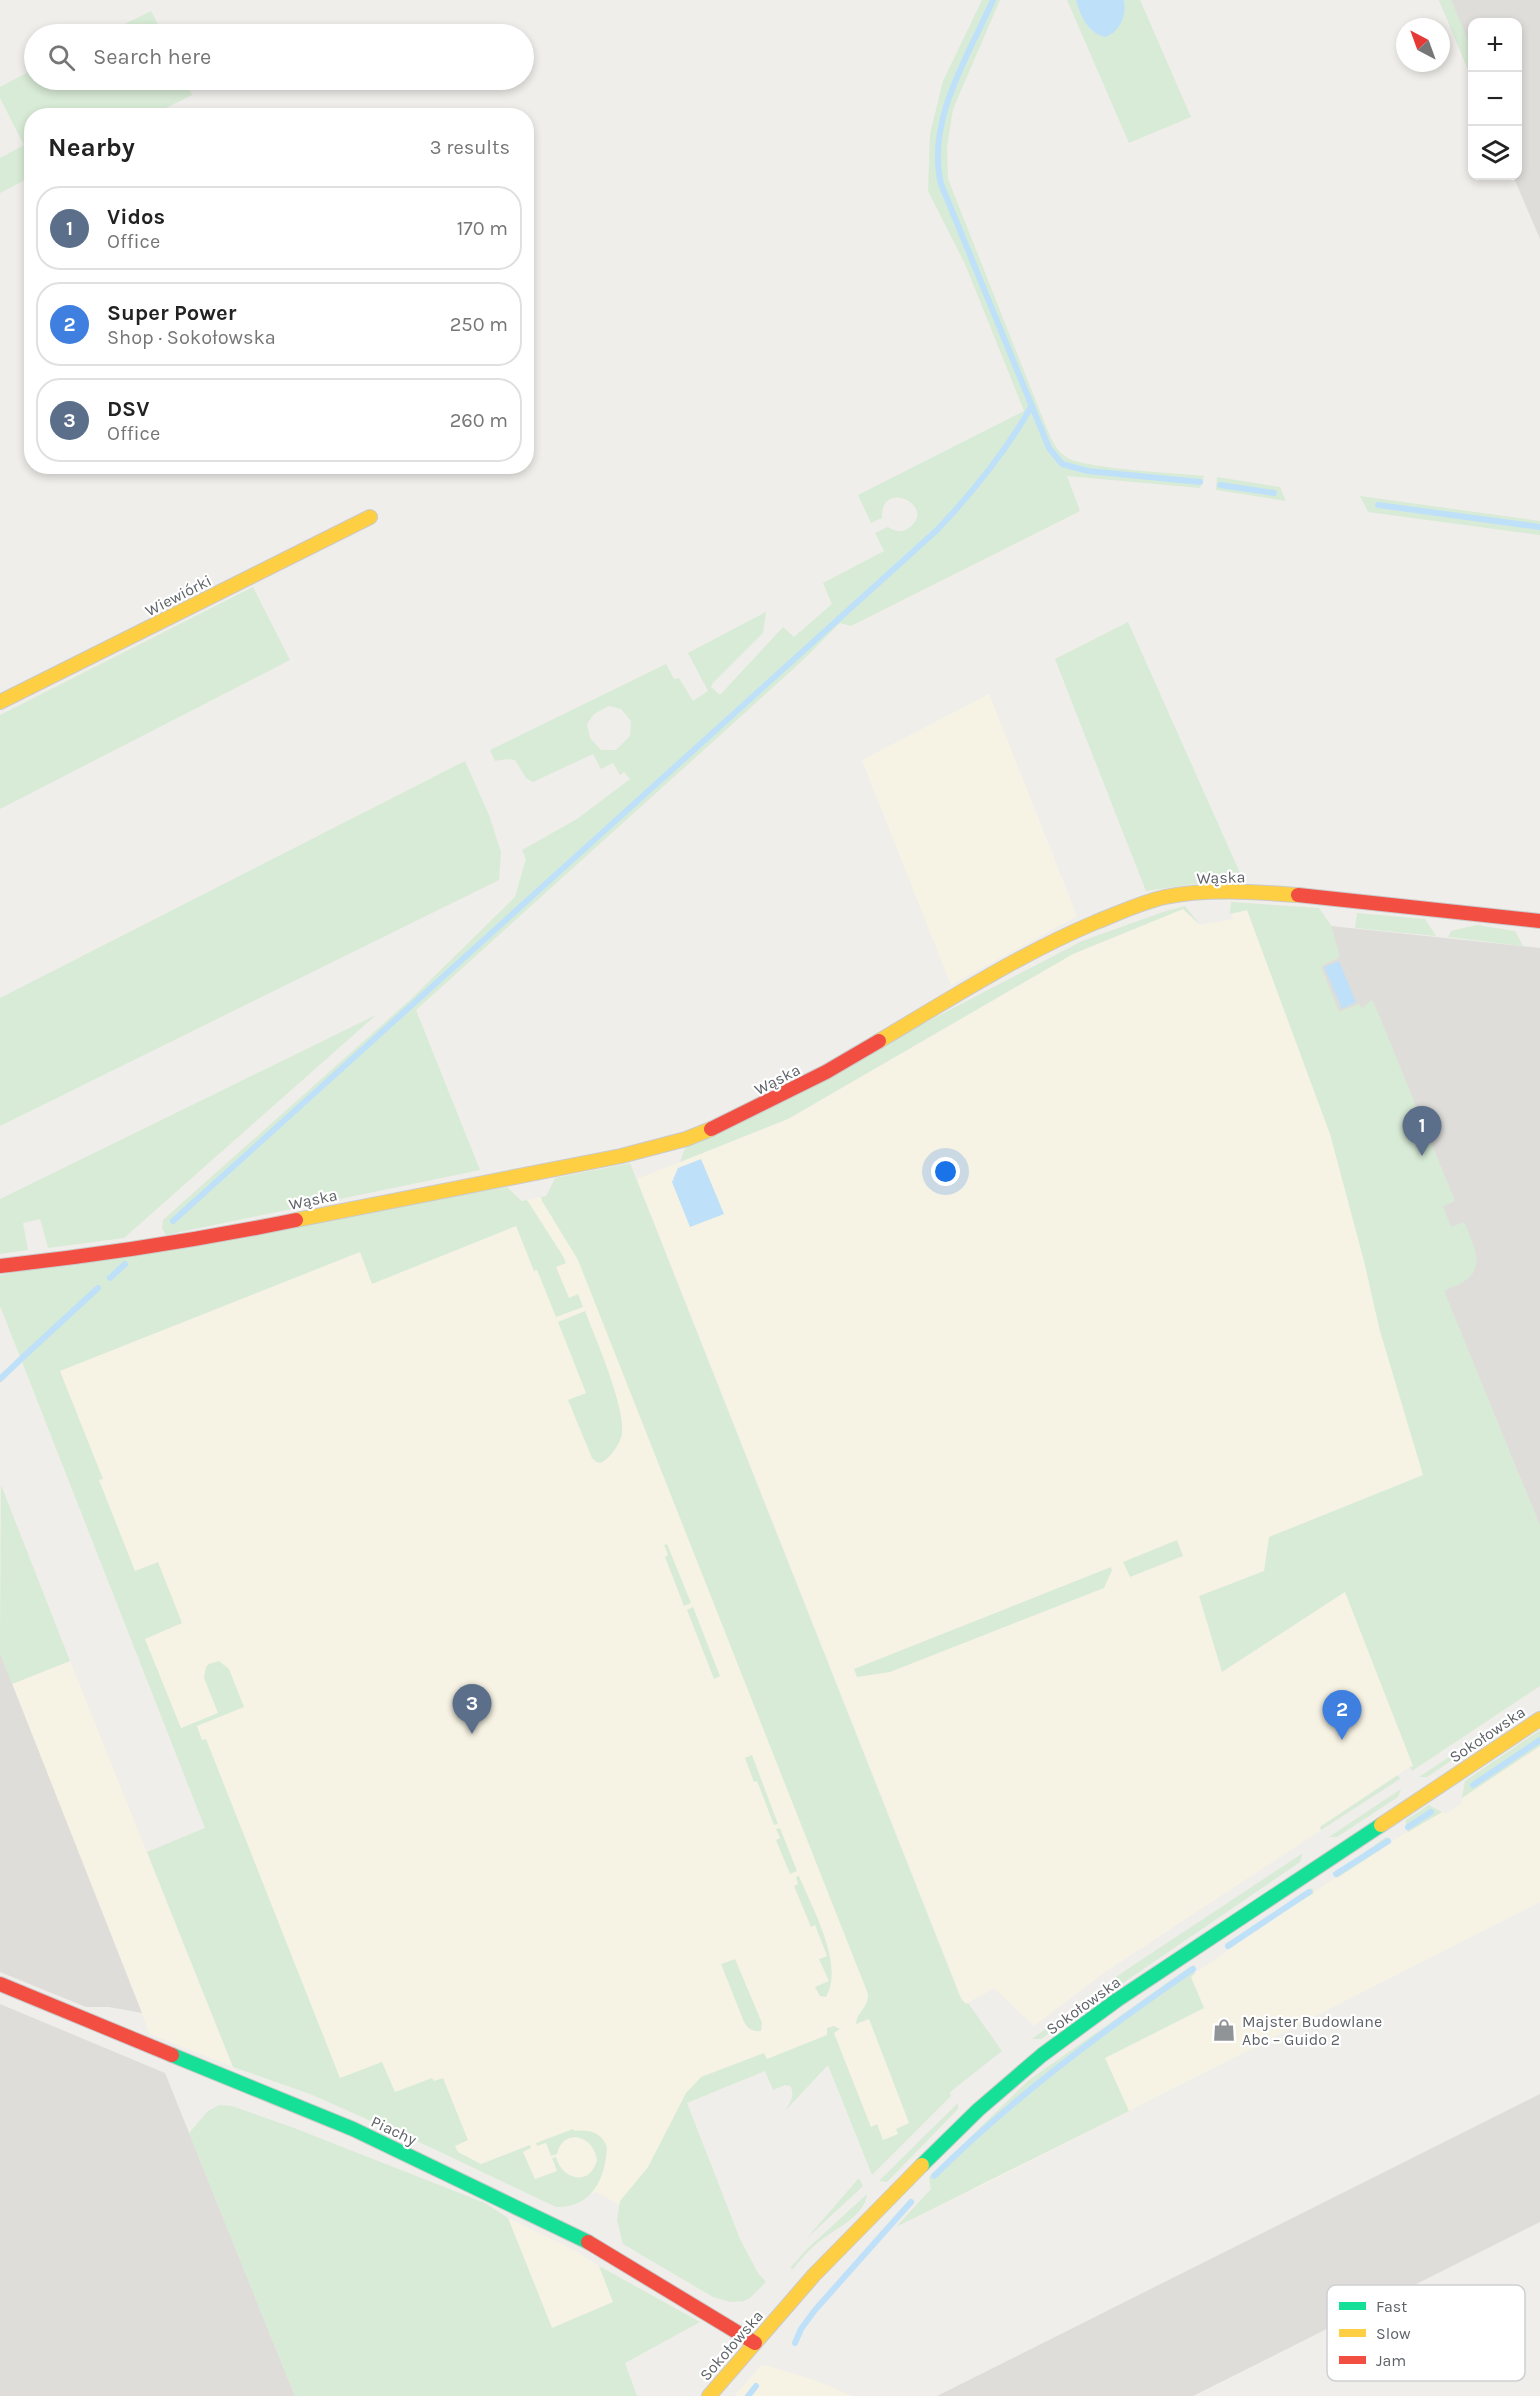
<!DOCTYPE html>
<meta charset="utf-8">
<style>
:root{--surface:#fff;--page:#f6f6f6;--text:#222;--muted:#767676;--line:#e0e0e0;--accent:#919496}
body{margin:0;font-family:Karla,sans-serif;background:var(--page);color:var(--text)}
.controls{position:absolute;right:18px;top:18px;display:grid;overflow:hidden;border-radius:12px;box-shadow:0 3px 9px #0003}
.controls button{width:54px;height:54px;display:grid;place-items:center;padding:0;border:0;border-bottom:2px solid var(--line);background:var(--surface);color:var(--text);font:30px sans-serif}
.compass{position:absolute;left:1396px;top:18px;width:54px;height:54px;border-radius:50%;background:var(--surface);box-shadow:0 3px 9px #0003;rotate:319deg}
.you{position:absolute;left:946px;top:1172px;width:21px;height:21px;margin:-15px;border:4px solid #fff;border-radius:50%;background:#1a73e8;box-shadow:0 0 0 9px #1a73e833}
.badge{display:grid;place-items:center;width:39px;height:39px;border-radius:50%;background:var(--accent);color:#fff;font-size:20px;font-weight:700}
.pin{position:absolute;translate:-50% -50px;filter:drop-shadow(0 2px 3px #0008)}
.pin::after{content:'';position:absolute;top:32px;width:21px;height:18px;background:inherit;clip-path:polygon(0 0,100% 0,50% 100%)}
.list{margin:0;padding:0;list-style:none}
h2{display:flex;justify-content:space-between;align-items:center;height:78px;margin:0;padding:0 24px;font-size:26px}
h2 small{font-size:20px;font-weight:400;color:var(--muted)}
.list li{display:grid;grid-template-columns:39px 1fr auto;gap:18px;align-items:center;box-sizing:border-box;height:84px;margin:0 12px 12px;padding:0 12px;border:2px solid var(--line);border-radius:24px}
.list b{display:block;font-size:22px;white-space:nowrap}
.list p{margin:0;font-size:20px;white-space:nowrap;color:var(--muted)}
.list em{font-size:20px;font-style:normal;color:var(--muted)}
.icon{flex:none;width:33px;height:33px;fill:none;stroke:currentColor;stroke-width:2;stroke-linecap:round;stroke-linejoin:round}
.map{position:relative;flex:none;width:1540px;height:2396px;overflow:hidden}
.search{position:absolute;background:var(--surface);box-shadow:0 3px 9px #0003;left:24px;top:24px;width:510px;height:66px;display:flex;align-items:center;gap:15px;box-sizing:border-box;padding:0 21px;border-radius:33px;color:var(--muted);font-size:22px}
.panel{position:absolute;background:var(--surface);box-shadow:0 3px 9px #0003;left:24px;top:108px;width:510px;height:366px;border-radius:24px}
.map>svg:first-child{display:block}
.commercial{fill:#f7f3e4}
.industrial{fill:#dfddda}
.green{fill:#d8ebd6;fill-rule:evenodd}
.water{fill:#bfe0f9}
.lines{fill:none;stroke-linecap:round;stroke-linejoin:round}
.stream{stroke:#bfe0f9;stroke-width:6}
.fast-casing{stroke:#cacacb;stroke-width:16}
.slow-casing{stroke:#cacacb;stroke-width:16}
.jam-casing{stroke:#cacacb;stroke-width:16}
.fast{stroke:#16e098;stroke-width:14}
.slow{stroke:#ffcf43;stroke-width:14}
.jam{stroke:#f24e42;stroke-width:14}
.labels{text-anchor:middle;stroke-width:4.5;stroke-linejoin:round;paint-order:stroke}
.street-label{font-size:16px;fill:#5f6368;stroke:#fff}
.poi-label{font-size:16px;fill:#5f6368;stroke:#fff;text-anchor:start}
.key{fill:#fff;stroke:#cfd0d2;stroke-width:1.5}
.key-label{font-size:16px;fill:#5f6368}
</style>
<div class="map">
<svg width="1540" height="2396" viewBox="0 0 1540 2396">
<rect width="100%" height="100%" fill="#efeeea"/>
<g class="commercial">
<path d="M 989,694 L 1077,916 L 951,985 L 862,760 Z"/>
<path d="M 1183,909 L 1200,925 L 1233,919 L 1232,914 L 1247,910 L 1332,1139 L 1364,1261 L 1380,1331 L 1535,1689 L 1412,1771 L 1410,1767 L 1408,1768 L 1321,1826 L 1321,1830 L 1102,1974 L 1034,2026 L 994,1988 L 966,2004 L 962,1999 L 637,1179 L 788,1119 L 1073,954 Z"/>
<path d="M 555,1178 L 925,2120 L 872,2175 L 828,2064 L 765,2071 L 687,2103 L 626,2208 L 596,2192 L 552,2205 L 434,2149 L 310,2094 L 0,1306 L 507,1187 L 523,1201 L 546,1196 Z"/>
<path d="M 70,1661 L 233,2067 L 150,2034 L 12,1684 Z"/>
<path d="M 1540,1746 L 1540,1902 L 973,2190 L 1026,2098 L 1204,2008 L 1191,1977 L 1195,1973 L 1309,1895 L 1399,1837 L 1442,1812 L 1446,1814 L 1462,1803 L 1462,1798 Z"/>
<path d="M 508,2218 L 572,2249 L 599,2266 L 613,2302 L 552,2328 Z"/>
<path d="M 765,2365 L 820,2382 L 852,2396 L 734,2396 L 760,2367 Z"/>
</g>
<g class="industrial">
<path d="M 1439,0 L 1540,0 L 1540,239 L 1513,176 L 1518,176 L 1518,22 L 1472,22 L 1472,79 Z"/>
<path d="M 1293,922 L 1540,948 L 1540,1526 L 1475,1368 Z"/>
<path d="M 0,1653 L 142,2013 L 109,2007 L 86,2007 L 0,1972 Z"/>
<path d="M 0,2004 L 165,2073 L 295,2396 L 0,2396 Z"/>
<path d="M 1540,2094 L 1540,2222 L 1193,2396 L 937,2396 Z"/>
</g>
<g class="green">
<path d="M 982,0 L 1000,0 L 953,109 L 947,147 L 948,179 L 1041,414 C 1047,428 1053,449 1066,457 C 1084,469 1177,473 1204,476 L 1200,488 L 1067,476 L 1080,511 L 851,626 L 840,623 L 801,662 L 416,1010 L 480,1170 L 166,1235 L 162,1228 L 163,1220 L 411,999 L 515,897 L 526,859 L 522,850 L 577,819 L 630,779 L 624,772 L 620,775 L 613,763 L 601,769 L 593,754 L 533,782 L 526,778 L 515,760 L 507,759 L 495,761 L 490,750 L 666,664 L 674,679 L 679,678 L 693,701 L 708,691 L 688,653 L 766,612 L 763,633 L 713,683 L 711,687 L 720,695 L 783,627 L 794,637 L 832,604 L 823,583 L 884,551 L 875,533 L 888,527 C 895,532 903,533 910,527 C 937,505 880,478 882,518 L 871,523 L 858,495 L 1024,411 L 965,264 L 928,191 L 930,134 L 943,81 ZM 609,706 L 621,709 L 631,721 L 630,736 L 616,750 L 601,750 L 590,738 L 587,724 L 594,714 Z"/>
<path d="M 1067,0 L 1076,0 L 1080,12 L 1125,5 L 1124,0 L 1140,0 L 1191,117 L 1129,143 Z"/>
<path d="M 1439,0 L 1451,0 L 1453,4 L 1472,50 L 1472,79 Z"/>
<path d="M 151,11 L 163,34 L 104,34 Z"/>
<path d="M 34,69 L 34,80 L 185,80 L 192,95 L 152,115 L 32,116 L 31,177 L 0,193 L 0,158 L 24,145 L 0,98 L 0,87 Z"/>
<path d="M 1217,477 L 1280,487 L 1286,501 L 1216,490 Z"/>
<path d="M 1360,496 L 1540,521 L 1540,535 L 1368,512 Z"/>
<path d="M 253,587 L 290,660 L 0,809 L 0,715 Z"/>
<path d="M 1128,622 L 1240,873 L 1242,877 L 1146,891 L 1055,659 Z"/>
<path d="M 465,761 L 489,815 L 501,852 L 499,880 L 0,1126 L 0,998 Z"/>
<path d="M 1231,902 L 1319,908 L 1331,925 L 1340,957 L 1321,966 L 1339,1012 L 1359,1004 L 1362,1008 L 1372,1000 L 1378,1013 L 1455,1201 L 1443,1206 L 1451,1227 L 1464,1222 C 1471,1240 1487,1265 1466,1280 C 1460,1285 1451,1287 1444,1291 L 1540,1526 L 1540,1686 L 1412,1771 L 1410,1767 L 1413,1766 L 1345,1592 L 1222,1672 L 1199,1596 L 1264,1571 L 1269,1537 L 1423,1475 L 1380,1331 L 1364,1261 L 1330,1134 L 1247,910 L 1230,914 Z"/>
<path d="M 1185,906 L 1200,925 L 1183,909 L 1073,954 L 788,1119 L 680,1162 L 685,1148 L 1082,941 L 1163,912 Z"/>
<path d="M 1357,913 L 1425,919 L 1436,936 L 1355,928 Z"/>
<path d="M 1477,925 L 1515,931 L 1523,946 L 1448,937 L 1451,931 Z"/>
<path d="M 376,1015 L 124,1238 L 48,1248 L 40,1219 L 23,1223 L 28,1250 L 0,1254 L 0,1199 Z"/>
<path d="M 630,1163 L 961,1999 L 966,2004 L 968,2003 L 1002,2051 L 950,2092 L 951,2096 L 872,2175 L 828,2065 L 785,2111 C 790,2103 796,2095 790,2086 L 785,2085 L 773,2090 L 765,2071 L 687,2103 L 740,2239 L 758,2273 L 766,2282 L 750,2298 L 744,2301 L 730,2302 L 713,2297 L 623,2244 L 617,2220 L 620,2201 L 648,2167 L 686,2093 L 701,2077 L 764,2053 L 767,2059 L 827,2035 L 827,2028 L 834,2026 L 840,2029 L 834,2033 L 871,2127 L 877,2124 L 883,2140 L 898,2134 L 896,2129 L 909,2123 L 869,2019 L 856,2024 C 857,2011 868,2009 868,1994 L 578,1260 L 542,1201 L 541,1197 L 546,1196 L 555,1178 Z"/>
<path d="M 507,1187 L 522,1201 L 527,1200 L 563,1256 L 566,1263 L 556,1267 L 569,1298 L 578,1294 L 583,1307 L 556,1317 L 537,1270 L 534,1271 L 516,1226 L 372,1284 L 360,1252 L 60,1371 L 103,1479 L 99,1480 L 135,1571 L 158,1562 L 182,1623 L 145,1639 L 181,1728 L 218,1713 L 204,1678 L 206,1667 L 209,1664 L 219,1661 L 229,1669 L 244,1707 L 197,1726 L 202,1740 L 206,1739 L 340,2078 L 382,2062 L 395,2092 L 432,2078 L 434,2081 L 443,2078 L 468,2140 L 455,2146 L 458,2152 L 481,2164 L 530,2145 L 531,2148 L 523,2152 L 535,2179 L 557,2171 L 552,2158 L 556,2157 C 562,2180 590,2187 597,2160 C 594,2135 563,2127 557,2154 L 551,2156 L 546,2143 L 537,2146 L 536,2143 L 573,2129 L 575,2131 C 590,2129 603,2133 607,2148 C 605,2179 592,2208 556,2207 L 434,2149 L 310,2094 L 233,2067 L 147,1852 L 205,1828 L 0,1306 L 0,1275 Z"/>
<path d="M 585,1311 C 595,1337 626,1408 622,1434 C 620,1444 610,1459 600,1463 L 596,1462 L 592,1458 L 568,1400 L 586,1393 L 558,1322 Z"/>
<path d="M 1,1485 L 70,1661 L 12,1684 L 0,1653 Z"/>
<path d="M 1177,1540 L 1183,1556 L 1130,1577 L 1123,1562 Z"/>
<path d="M 667,1544 L 691,1603 L 684,1606 L 665,1557 L 668,1555 L 664,1545 Z"/>
<path d="M 1111,1567 L 1112,1570 L 1104,1588 L 890,1672 L 857,1677 L 854,1669 Z"/>
<path d="M 693,1607 L 720,1676 L 714,1679 L 687,1610 Z"/>
<path d="M 1508,1718 L 1507,1723 L 1427,1777 L 1419,1777 Z"/>
<path d="M 1540,1730 L 1540,1746 L 1462,1798 L 1465,1781 Z"/>
<path d="M 752,1755 L 778,1824 L 774,1825 L 757,1781 L 754,1782 L 745,1758 Z"/>
<path d="M 1398,1775 L 1400,1779 L 1321,1830 L 1320,1827 Z"/>
<path d="M 1401,1789 L 1398,1797 L 1337,1837 L 1329,1837 Z"/>
<path d="M 1429,1805 L 1442,1812 L 1408,1832 L 1406,1827 L 1406,1820 Z"/>
<path d="M 780,1828 L 797,1871 L 790,1874 L 776,1840 L 780,1838 L 776,1829 Z"/>
<path d="M 1386,1837 L 1391,1843 L 1337,1878 L 1334,1874 Z"/>
<path d="M 1303,1853 L 1300,1862 L 1041,2039 L 1032,2039 L 1126,1970 Z"/>
<path d="M 799,1876 C 812,1908 845,1965 826,1997 L 820,1996 L 815,1987 L 829,1981 L 819,1959 L 827,1956 L 815,1925 L 811,1927 L 794,1886 L 798,1884 L 796,1877 Z"/>
<path d="M 1312,1888 L 1314,1893 L 1227,1947 L 1225,1944 Z"/>
<path d="M 735,1959 L 762,2023 L 761,2031 C 753,2032 748,2029 744,2022 L 721,1964 Z"/>
<path d="M 1191,1966 L 1195,1973 L 1191,1977 L 1204,2008 L 1105,2058 L 1129,2111 L 896,2227 L 931,2189 L 929,2177 L 1029,2080 Z"/>
<path d="M 958,2103 L 958,2109 L 887,2182 L 879,2181 Z"/>
<path d="M 219,2105 L 232,2106 L 294,2128 L 485,2203 L 508,2218 L 552,2328 L 613,2302 L 599,2266 L 700,2322 L 625,2363 L 637,2396 L 295,2396 L 189,2133 L 208,2111 Z"/>
<path d="M 859,2178 L 863,2186 L 806,2239 Z"/>
<path d="M 867,2194 C 865,2217 832,2230 816,2244 C 808,2251 800,2260 793,2269 L 790,2268 L 807,2249 Z"/>
</g>
<g class="water">
<path d="M 1076,0 L 1124,0 C 1127,15 1120,32 1105,37 C 1087,32 1081,17 1076,0 Z"/>
<path d="M 1339,961 L 1356,1002 L 1342,1009 L 1324,967 Z"/>
<path d="M 701,1159 L 724,1214 L 690,1227 L 672,1182 L 678,1168 Z"/>
</g>
<g class="lines">
<g class="stream">
<path d="M 993,0 C 968,56 926,121 941,184 L 1049,448 L 1062,464 L 1088,471 L 1200,482"/>
<path d="M 1220,485 L 1274,493"/>
<path d="M 1378,505 L 1540,527"/>
<path d="M 173,1221 L 937,530 C 973,492 1005,453 1031,407"/>
<path d="M 110,1278 L 125,1264"/>
<path d="M 22,1358 L 98,1288"/>
<path d="M 0,1379 L 20,1360"/>
<path d="M 1473,1785 L 1540,1740"/>
<path d="M 1408,1827 L 1431,1812"/>
<path d="M 1336,1874 L 1388,1841"/>
<path d="M 1228,1946 L 1309,1892"/>
<path d="M 934,2176 C 1013,2098 1101,2032 1193,1969"/>
<path d="M 795,2343 L 801,2329 L 815,2310 L 911,2202"/>
<path d="M 748,2396 L 756,2386"/>
</g>
<g class="fast-casing">
<g id="fast">
<path d="M 172,2055 L 353,2129 L 588,2242"/>
<path d="M 922,2165 L 978,2110 L 1042,2055 L 1117,2000 L 1381,1825"/>
</g>
</g>
<g class="slow-casing">
<g id="slow">
<path d="M 0,702 L 370,517"/>
<path d="M 879,1041 C 950,999 1020,954 1096,922 C 1119,913 1142,902 1165,897 C 1207,888 1256,892 1298,895"/>
<path d="M 296,1220 L 621,1156 L 686,1139 L 711,1129"/>
<path d="M 1381,1825 L 1540,1719"/>
<path d="M 709,2396 L 814,2275 L 922,2165"/>
</g>
</g>
<g class="jam-casing">
<g id="jam">
<path d="M 1298,895 L 1540,921"/>
<path d="M 711,1129 L 826,1072 L 879,1041"/>
<path d="M 0,1266 C 100,1255 198,1240 296,1220"/>
<path d="M 0,1984 L 172,2055"/>
<path d="M 588,2242 L 755,2343"/>
</g>
</g>
<use href="#fast" class="fast"/>
<use href="#slow" class="slow"/>
<use href="#jam" class="jam"/>
</g>
<defs>
<g id="shop-bare" transform="scale(1.8)"><path d="M-5-2.5h2.3a2.7 3.5 0 0 1 5.4 0H5L5.5 6h-11ZM-1.5-2.5h3a1.5 2.3 0 0 0-3 0Z" fill="#919496" stroke="#fff" stroke-width="2.5" paint-order="stroke"/></g>
</defs>
<g fill-rule="evenodd">
<use href="#shop-bare" x="1224" y="2030"/>
</g>
<g class="labels">
<g class="street-label">
<text transform="translate(178 595) rotate(-27)" y="6">Wiewiórki</text>
<text transform="translate(1221 877) rotate(-2)" y="6">Wąska</text>
<text transform="translate(777 1079) rotate(-27)" y="6">Wąska</text>
<text transform="translate(313 1199) rotate(-12)" y="6">Wąska</text>
<text transform="translate(1487 1734) rotate(-34)" y="6">Sokołowska</text>
<text transform="translate(1083 2005) rotate(-36)" y="6">Sokołowska</text>
<text transform="translate(394 2130) rotate(25)" y="6">Piachy</text>
<text transform="translate(731 2345) rotate(-49)" y="6">Sokołowska</text>
</g>
<g class="poi-label">
<text x="1242" y="2027">Majster Budowlane<tspan x="1242" dy="18">Abc – Guido 2</tspan></text>
</g>
</g>
<rect x="1327" y="2285" width="198" height="96" rx="9" class="key"/>
<rect x="1339" y="2302" width="27" height="8" fill="#16e098"/>
<rect x="1339" y="2329" width="27" height="8" fill="#ffcf43"/>
<rect x="1339" y="2356" width="27" height="8" fill="#f24e42"/>
<g class="key-label">
<text x="1376" y="2312">Fast</text>
<text x="1376" y="2339">Slow</text>
<text x="1376" y="2366">Jam</text>
</g>
</svg>
<div class="controls">
<button>+</button>
<button>−</button>
<button><svg class="icon" aria-label="layers" viewBox="0 0 24 24"><path d="M12 4l9 5-9 5-9-5zM3 14l9 5 9-5"/></svg></button>
</div>
<svg class="compass" viewBox="-18 -18 36 36"><path d="M0-13l5 13h-10z" fill="#e53935"/><path d="M0 13l5-13h-10z" fill="#767676"/></svg>
<div class="you"></div>
<div class="pin badge" style="left:1422px;top:1156px;background:#5c6f8a">1</div>
<div class="pin badge" style="left:1342px;top:1740px;background:#3f7fe0">2</div>
<div class="pin badge" style="left:472px;top:1734px;background:#5c6f8a">3</div>
<div class="search"><svg class="icon" aria-label="search" viewBox="0 0 24 24"><circle cx="10" cy="10" r="6"/><path d="M15 15l6 6"/></svg>Search here</div>
<section class="panel">
<h2>Nearby<small>3 results</small></h2>
<ul class="list">
<li><span class="badge" style="background:#5c6f8a">1</span><div><b>Vidos</b><p>Office</p></div><em>170 m</em></li>
<li><span class="badge" style="background:#3f7fe0">2</span><div><b>Super Power</b><p>Shop · Sokołowska</p></div><em>250 m</em></li>
<li><span class="badge" style="background:#5c6f8a">3</span><div><b>DSV</b><p>Office</p></div><em>260 m</em></li>
</ul>
</section>
</div>
